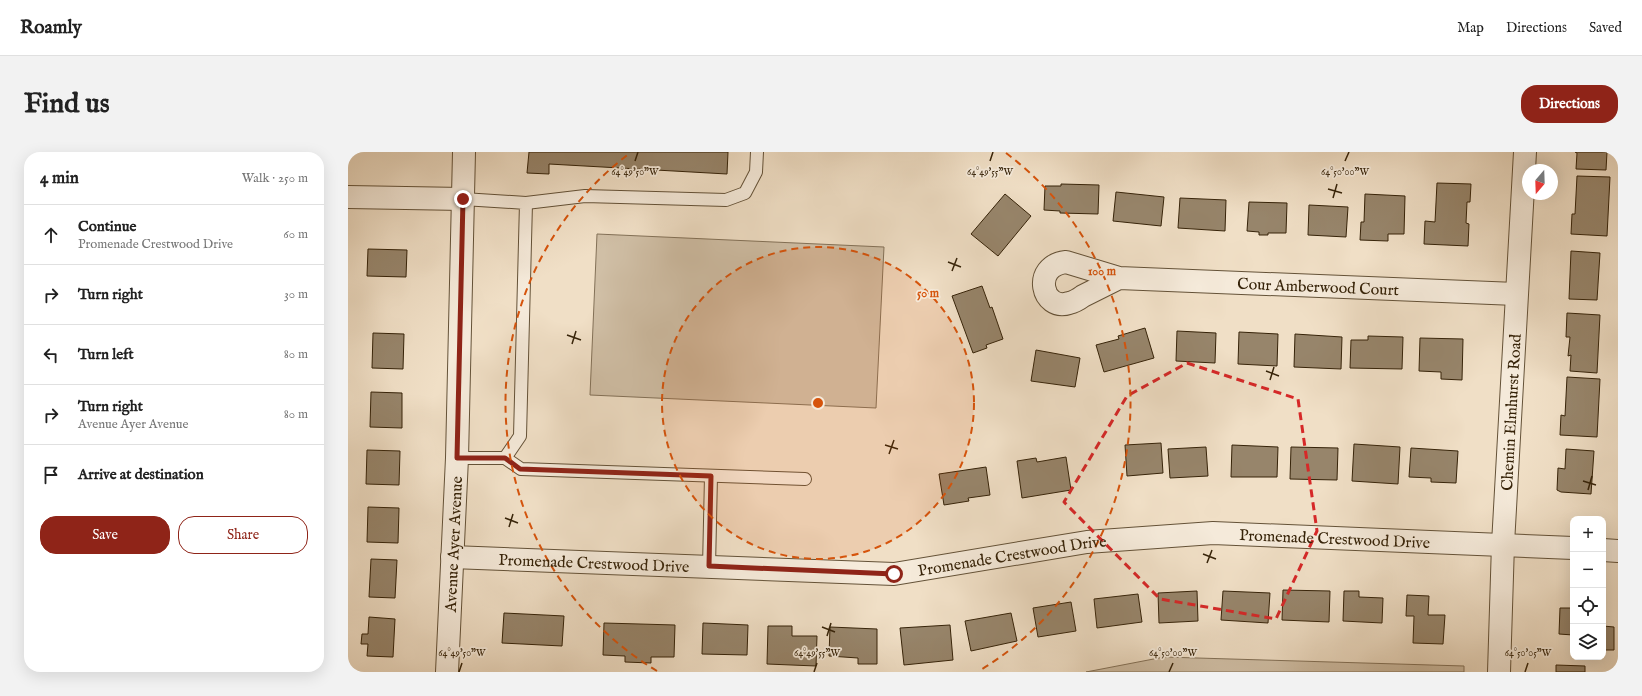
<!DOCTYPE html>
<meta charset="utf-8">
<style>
:root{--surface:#fff;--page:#f2f2f2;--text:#222;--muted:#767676;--line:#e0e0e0;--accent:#8f2418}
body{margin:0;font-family:"IM FELL English",serif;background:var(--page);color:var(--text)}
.controls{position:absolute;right:12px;bottom:12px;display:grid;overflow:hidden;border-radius:8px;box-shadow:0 4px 16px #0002}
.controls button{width:36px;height:36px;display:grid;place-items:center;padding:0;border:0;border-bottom:1px solid var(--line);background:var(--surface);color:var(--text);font:20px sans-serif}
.compass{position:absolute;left:1174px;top:12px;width:36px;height:36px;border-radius:50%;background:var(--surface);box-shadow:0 4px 16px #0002;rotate:199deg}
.stop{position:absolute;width:12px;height:12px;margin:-9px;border:3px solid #8f2418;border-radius:50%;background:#fff}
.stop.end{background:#8f2418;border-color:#fff;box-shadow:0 1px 4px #0008}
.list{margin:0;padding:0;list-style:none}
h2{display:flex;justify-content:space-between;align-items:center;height:52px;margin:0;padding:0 16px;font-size:17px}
h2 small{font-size:13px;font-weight:400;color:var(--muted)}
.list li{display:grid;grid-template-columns:26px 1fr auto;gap:12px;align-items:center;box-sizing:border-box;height:60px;padding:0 16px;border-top:1px solid var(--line)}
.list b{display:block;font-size:15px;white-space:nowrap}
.list p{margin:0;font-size:13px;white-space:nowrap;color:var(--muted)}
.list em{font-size:13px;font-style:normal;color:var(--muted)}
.actions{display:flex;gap:8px;padding:12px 16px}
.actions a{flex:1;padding:9px 0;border:1px solid var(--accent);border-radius:16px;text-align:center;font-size:14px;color:var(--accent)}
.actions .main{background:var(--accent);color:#fff}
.icon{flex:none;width:22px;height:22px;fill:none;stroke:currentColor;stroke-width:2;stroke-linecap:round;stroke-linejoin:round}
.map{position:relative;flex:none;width:1270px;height:520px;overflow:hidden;border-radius:16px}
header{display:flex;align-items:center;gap:24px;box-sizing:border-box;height:56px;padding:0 20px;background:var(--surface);border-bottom:1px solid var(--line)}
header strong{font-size:19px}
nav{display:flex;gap:22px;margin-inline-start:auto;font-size:14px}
.intro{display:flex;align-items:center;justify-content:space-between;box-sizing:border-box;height:96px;padding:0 24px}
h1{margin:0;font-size:28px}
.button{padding:10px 18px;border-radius:16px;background:var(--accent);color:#fff;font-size:14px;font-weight:700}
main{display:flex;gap:24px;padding:0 24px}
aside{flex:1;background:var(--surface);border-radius:16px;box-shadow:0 4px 16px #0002}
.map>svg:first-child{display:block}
.green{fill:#d0bfa6;stroke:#837158}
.building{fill:#97856b;stroke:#362309}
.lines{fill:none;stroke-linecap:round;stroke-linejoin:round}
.lane-casing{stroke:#645238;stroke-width:14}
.street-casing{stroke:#645238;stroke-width:24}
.lane{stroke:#f5eada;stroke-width:12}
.street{stroke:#f5eada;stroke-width:22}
.route{stroke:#8f2418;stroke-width:5}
.marked{fill:none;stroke:#d62828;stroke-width:3;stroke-dasharray:8 5;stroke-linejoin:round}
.ticks{fill:none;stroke:#362309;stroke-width:1.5}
.ring{fill:none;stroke:#d6540c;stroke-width:2;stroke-dasharray:7 5}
.labels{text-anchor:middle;stroke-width:3.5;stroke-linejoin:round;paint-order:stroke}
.street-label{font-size:16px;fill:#362309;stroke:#f5eada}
.ticks-label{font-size:10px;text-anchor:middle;fill:#362309;stroke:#f5eada;stroke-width:3.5;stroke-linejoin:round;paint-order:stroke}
.centre{fill:#d6540c;stroke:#f5eada;stroke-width:2}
.ring-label{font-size:12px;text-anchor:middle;font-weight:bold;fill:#d6540c;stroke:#f5eada;stroke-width:3.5;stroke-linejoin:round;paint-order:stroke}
</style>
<header>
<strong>Roamly</strong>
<nav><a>Map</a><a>Directions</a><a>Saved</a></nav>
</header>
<div class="intro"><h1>Find us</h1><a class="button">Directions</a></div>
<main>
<aside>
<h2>4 min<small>Walk · 250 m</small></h2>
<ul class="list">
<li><svg class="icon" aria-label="ahead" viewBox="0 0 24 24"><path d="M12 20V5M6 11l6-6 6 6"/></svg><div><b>Continue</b><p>Promenade Crestwood Drive</p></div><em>60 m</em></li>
<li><svg class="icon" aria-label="right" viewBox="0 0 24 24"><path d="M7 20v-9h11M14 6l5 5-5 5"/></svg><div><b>Turn right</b></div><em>30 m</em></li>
<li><svg class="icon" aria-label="left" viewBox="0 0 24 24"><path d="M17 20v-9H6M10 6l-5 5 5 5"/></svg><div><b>Turn left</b></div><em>80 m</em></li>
<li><svg class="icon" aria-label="right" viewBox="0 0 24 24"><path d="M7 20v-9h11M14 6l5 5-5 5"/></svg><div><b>Turn right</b><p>Avenue Ayer Avenue</p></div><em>80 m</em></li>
<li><svg class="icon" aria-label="arrive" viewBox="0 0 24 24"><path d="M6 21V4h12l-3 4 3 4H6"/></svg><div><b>Arrive at destination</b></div></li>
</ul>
<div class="actions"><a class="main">Save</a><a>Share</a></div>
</aside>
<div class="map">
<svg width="1270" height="520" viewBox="0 0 1270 520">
<rect width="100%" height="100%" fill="#f0dfc6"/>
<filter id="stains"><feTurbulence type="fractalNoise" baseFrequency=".005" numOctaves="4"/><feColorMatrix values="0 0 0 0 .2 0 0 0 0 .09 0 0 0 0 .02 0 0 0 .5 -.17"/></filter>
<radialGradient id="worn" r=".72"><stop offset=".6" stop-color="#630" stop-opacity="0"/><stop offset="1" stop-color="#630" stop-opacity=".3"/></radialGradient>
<g class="green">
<path d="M 249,82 L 536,95 L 528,256 L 242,243 Z"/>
<path d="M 816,505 L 1116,514 L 1116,520 L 738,520 Z"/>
</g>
<g class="building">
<path d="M 181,0 L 380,0 L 379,22 L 201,12 L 201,22 L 179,21 Z"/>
<path d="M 1227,0 L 1259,0 L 1258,18 L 1228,17 L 1229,1 Z"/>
<path d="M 1229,24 L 1262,25 L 1259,84 L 1223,82 L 1224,62 L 1227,62 Z"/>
<path d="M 1089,31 L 1123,32 L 1122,50 L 1119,50 L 1118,71 L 1121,72 L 1120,94 L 1076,92 L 1077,69 L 1087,70 Z"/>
<path d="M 713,32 L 751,33 L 750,62 L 712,61 L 712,59 L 696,58 L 697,34 L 713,34 Z"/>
<path d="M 768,40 L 816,45 L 813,74 L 765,69 Z"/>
<path d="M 657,42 L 683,64 L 650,104 L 623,82 Z"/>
<path d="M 1017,42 L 1057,44 L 1056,82 L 1040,82 L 1040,89 L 1012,88 L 1013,70 L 1016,70 Z"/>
<path d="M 832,46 L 878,48 L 877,79 L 830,76 Z"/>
<path d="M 901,50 L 939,51 L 938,81 L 920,81 L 920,83 L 911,83 L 911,80 L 899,79 Z"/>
<path d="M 961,53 L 1000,55 L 998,85 L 960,83 Z"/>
<path d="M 20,97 L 59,98 L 58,125 L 19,124 Z"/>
<path d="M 1223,99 L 1252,101 L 1249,148 L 1221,147 Z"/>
<path d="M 634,134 L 642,156 L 644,155 L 655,187 L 638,193 L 639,196 L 625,201 L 604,144 Z"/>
<path d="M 1219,161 L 1252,163 L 1249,221 L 1222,219 L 1223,203 L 1220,204 L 1222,185 L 1218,185 Z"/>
<path d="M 797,176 L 806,206 L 756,220 L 748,193 L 771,187 L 770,184 Z"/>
<path d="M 829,179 L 868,181 L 867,211 L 828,209 Z"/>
<path d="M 891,180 L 930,182 L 929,214 L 890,212 Z"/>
<path d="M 25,181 L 56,182 L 55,217 L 24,216 Z"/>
<path d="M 947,182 L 994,185 L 993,217 L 946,215 Z"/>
<path d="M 1020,184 L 1055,185 L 1054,217 L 1002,216 L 1003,188 L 1020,188 Z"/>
<path d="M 1072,186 L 1115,187 L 1114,228 L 1093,227 L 1093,220 L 1071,219 Z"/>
<path d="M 688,198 L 732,206 L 727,235 L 683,229 Z"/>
<path d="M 1219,225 L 1252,227 L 1249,285 L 1212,283 L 1213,263 L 1217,264 Z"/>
<path d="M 23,240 L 54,241 L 54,276 L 22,275 Z"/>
<path d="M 813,291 L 815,321 L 779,324 L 777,293 Z"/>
<path d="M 1006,292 L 1052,295 L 1050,332 L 1004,329 Z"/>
<path d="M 884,293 L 930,295 L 929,325 L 883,325 Z"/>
<path d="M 858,295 L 860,324 L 822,326 L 820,297 Z"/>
<path d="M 943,295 L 990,296 L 989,328 L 942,327 Z"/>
<path d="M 1063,296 L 1110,299 L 1108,331 L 1083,330 L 1083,326 L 1061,325 Z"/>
<path d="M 1218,297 L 1246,299 L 1243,342 L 1213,340 L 1209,338 L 1210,316 L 1217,317 Z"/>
<path d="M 19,298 L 52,299 L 51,333 L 18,332 Z"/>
<path d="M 718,305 L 723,338 L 674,346 L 669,309 L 688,306 L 689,310 Z"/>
<path d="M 638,315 L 642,343 L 620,346 L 621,349 L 596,353 L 591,322 Z"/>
<path d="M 20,355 L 51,356 L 50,391 L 19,390 Z"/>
<path d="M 23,407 L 49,408 L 47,446 L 21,445 Z"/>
<path d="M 935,438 L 982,439 L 981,470 L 934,468 Z"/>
<path d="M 849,439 L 850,469 L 811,471 L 810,441 Z"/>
<path d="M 875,439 L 922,441 L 920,471 L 873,468 Z"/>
<path d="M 996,439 L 1011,439 L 1011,445 L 1035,446 L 1034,471 L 995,469 Z"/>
<path d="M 790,442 L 794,470 L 749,476 L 746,447 Z"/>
<path d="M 1059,443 L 1081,444 L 1080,463 L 1097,463 L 1095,492 L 1065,491 L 1066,464 L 1058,464 Z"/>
<path d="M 723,450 L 728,479 L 690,485 L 685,456 Z"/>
<path d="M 1212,456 L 1225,456 L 1225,483 L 1211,482 Z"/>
<path d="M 156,461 L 216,464 L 214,494 L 154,491 Z"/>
<path d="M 663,461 L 669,489 L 623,499 L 617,469 Z"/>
<path d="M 21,465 L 47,467 L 45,505 L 19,504 L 20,492 L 13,492 L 14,482 L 20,482 Z"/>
<path d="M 256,471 L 327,473 L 326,505 L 303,505 L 303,511 L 277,510 L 277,504 L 255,503 Z"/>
<path d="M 355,471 L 400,473 L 399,503 L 354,502 Z"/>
<path d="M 602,473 L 605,508 L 556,513 L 552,476 Z"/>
<path d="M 420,474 L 444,474 L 444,484 L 469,484 L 468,514 L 419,512 Z"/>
<path d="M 1255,474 L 1266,475 L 1266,498 L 1255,498 Z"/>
<path d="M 482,475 L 529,477 L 529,512 L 510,512 L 510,506 L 481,504 Z"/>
<path d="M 1208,513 L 1237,514 L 1237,520 L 1208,520 Z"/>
</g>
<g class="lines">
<g class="lane-casing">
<g id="lane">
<path d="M 178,51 L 237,44 L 378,48 L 397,41 L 408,20 L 409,0"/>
<path d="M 109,306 L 157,306 L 172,284 L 178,51 L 115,47"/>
<path d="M 157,306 L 173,317 L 457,327"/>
<path d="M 361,415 L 363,324"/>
</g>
</g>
<g class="street-casing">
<g id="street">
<path d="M 0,45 L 115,47"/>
<path id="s1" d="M 771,126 C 759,132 747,138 735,144 C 731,147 726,150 721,151 C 694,160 683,114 718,110 L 771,126 L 1168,142"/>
<path d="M 1255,398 L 1270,399"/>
<path id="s2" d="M 104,405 L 546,422 L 739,390 L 865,381 L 1225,396"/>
<path id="s3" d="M 99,520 L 109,306 L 116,0"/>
<path id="s4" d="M 1151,520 L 1155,392 L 1177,0"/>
</g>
</g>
<use href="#lane" class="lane"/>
<use href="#street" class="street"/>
</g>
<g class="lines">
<path class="route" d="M 115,47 L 109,306 L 157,306 L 172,317 L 363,324 L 361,414 L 546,422"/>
</g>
<path class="marked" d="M 839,211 L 950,247 L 969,379 L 928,467 L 812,447 L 716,350 L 779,244 Z"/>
<path class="ticks" d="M 287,9 L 290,0M 642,9 L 645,0M 997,9 L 1001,0M 980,37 L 994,41M 985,46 L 989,32M 600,110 L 613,115M 604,119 L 609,106M 219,183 L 233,188M 224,192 L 228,179M 918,219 L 931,224M 922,228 L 926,215M 537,293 L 550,297M 541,302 L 546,288M 1235,329 L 1248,333M 1240,338 L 1244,324M 157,366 L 170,371M 161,375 L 165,362M 855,402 L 868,407M 859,411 L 864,398M 474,475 L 487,480M 479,484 L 483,471M 111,520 L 114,511M 466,520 L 469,511M 821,520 L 825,511M 1177,520 L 1180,511"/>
<circle cx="470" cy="251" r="156" fill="#d6540c" fill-opacity=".12"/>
<g class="ring">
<circle cx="470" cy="251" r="156"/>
<path d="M309 519A313 313 0 0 1 282 1M658 1A313 313 0 0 1 631 519"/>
</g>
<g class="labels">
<g class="street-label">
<text dy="6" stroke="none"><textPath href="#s1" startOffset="382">Cour Amberwood Court</textPath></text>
<text dy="6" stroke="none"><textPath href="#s4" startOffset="260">Chemin Elmhurst Road</textPath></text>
<text dy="6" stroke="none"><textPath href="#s2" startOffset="886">Promenade Crestwood Drive</textPath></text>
<text dy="6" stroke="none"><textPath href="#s3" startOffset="128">Avenue Ayer Avenue</textPath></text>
<text dy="6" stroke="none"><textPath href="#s2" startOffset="562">Promenade Crestwood Drive</textPath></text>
<text dy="6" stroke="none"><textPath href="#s2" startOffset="142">Promenade Crestwood Drive</textPath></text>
</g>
</g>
<g class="ticks-label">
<text x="287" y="23">64°49'50"W</text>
<text x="642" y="23">64°49'55"W</text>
<text x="997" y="23">64°50'00"W</text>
<text x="114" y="504">64°49'50"W</text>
<text x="469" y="504">64°49'55"W</text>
<text x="825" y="504">64°50'00"W</text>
<text x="1180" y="504">64°50'05"W</text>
</g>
<circle cx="470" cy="251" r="6" class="centre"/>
<g class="ring-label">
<text x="754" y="123">100 m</text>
<text x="580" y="145">50 m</text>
</g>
<rect width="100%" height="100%" filter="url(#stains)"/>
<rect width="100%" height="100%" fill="url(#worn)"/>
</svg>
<div class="controls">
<button>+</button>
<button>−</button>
<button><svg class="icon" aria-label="locate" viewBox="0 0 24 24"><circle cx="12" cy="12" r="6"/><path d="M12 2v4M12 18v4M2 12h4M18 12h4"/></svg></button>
<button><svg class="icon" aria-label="layers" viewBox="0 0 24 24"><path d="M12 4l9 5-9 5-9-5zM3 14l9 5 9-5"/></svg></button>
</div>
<svg class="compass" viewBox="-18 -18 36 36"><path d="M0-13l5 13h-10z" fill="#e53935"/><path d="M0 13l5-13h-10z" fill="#767676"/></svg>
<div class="stop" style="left:546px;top:422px"></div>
<div class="stop end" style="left:115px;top:47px"></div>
</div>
</main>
